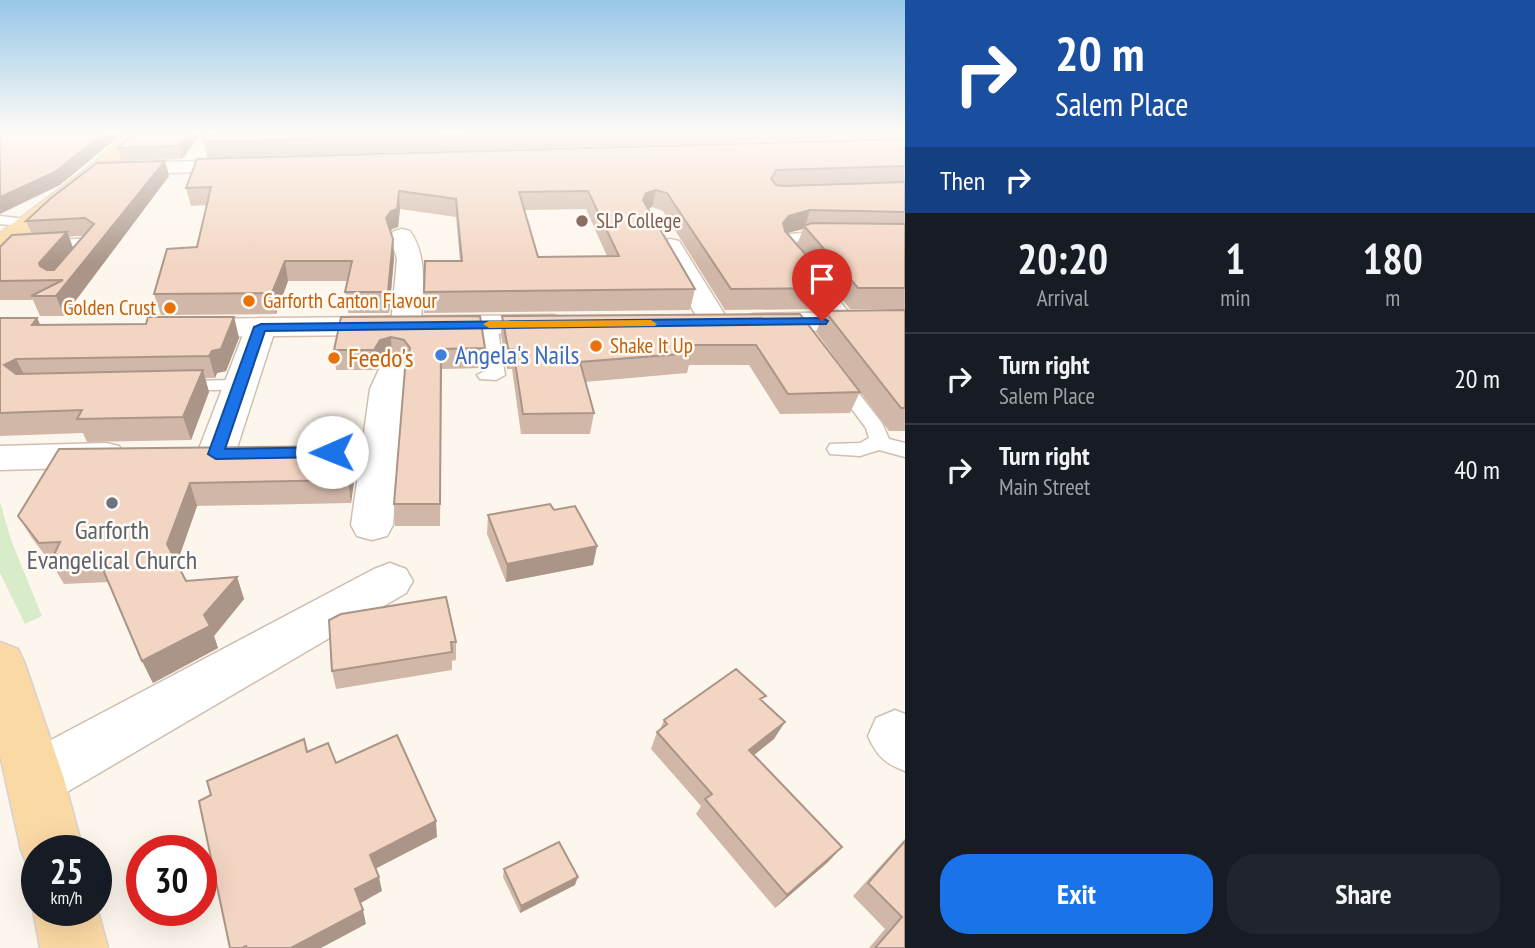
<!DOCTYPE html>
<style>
:root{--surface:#171b24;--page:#20242c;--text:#f1f3f6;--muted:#9ea1a6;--line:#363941;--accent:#1a73e8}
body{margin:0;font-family:"PT Sans Narrow",sans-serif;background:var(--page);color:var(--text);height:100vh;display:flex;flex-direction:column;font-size:26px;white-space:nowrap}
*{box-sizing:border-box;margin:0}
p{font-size:23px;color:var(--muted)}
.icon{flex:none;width:38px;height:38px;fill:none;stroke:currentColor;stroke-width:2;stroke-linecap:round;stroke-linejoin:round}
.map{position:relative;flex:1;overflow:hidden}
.side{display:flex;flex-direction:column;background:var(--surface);width:630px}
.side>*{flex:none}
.top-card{background:#1a4fa0;color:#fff;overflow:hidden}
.speed{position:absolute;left:21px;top:835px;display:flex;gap:14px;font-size:35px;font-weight:700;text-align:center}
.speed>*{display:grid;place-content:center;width:91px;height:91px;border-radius:50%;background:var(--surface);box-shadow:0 7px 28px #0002;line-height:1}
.speed small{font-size:18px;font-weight:400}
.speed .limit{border:10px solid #d22;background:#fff;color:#111}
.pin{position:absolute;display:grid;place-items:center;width:60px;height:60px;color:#fff;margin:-72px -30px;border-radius:50% 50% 50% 0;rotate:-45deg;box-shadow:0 0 7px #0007}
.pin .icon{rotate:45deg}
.me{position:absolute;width:77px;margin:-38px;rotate:269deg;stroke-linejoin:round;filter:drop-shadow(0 0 5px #0008)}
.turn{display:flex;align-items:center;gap:24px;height:147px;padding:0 35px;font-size:32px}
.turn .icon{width:91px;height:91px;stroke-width:2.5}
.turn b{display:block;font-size:49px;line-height:60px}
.then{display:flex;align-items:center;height:66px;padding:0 35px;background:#0003;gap:14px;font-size:26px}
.eta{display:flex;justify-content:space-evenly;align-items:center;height:119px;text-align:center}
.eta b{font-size:42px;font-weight:700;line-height:49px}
.cta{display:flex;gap:14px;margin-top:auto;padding:14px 35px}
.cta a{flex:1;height:80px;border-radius:28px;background:var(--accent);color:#fff;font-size:28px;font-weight:700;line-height:80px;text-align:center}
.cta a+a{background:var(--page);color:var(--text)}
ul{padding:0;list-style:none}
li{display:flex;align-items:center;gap:21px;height:91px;padding:0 35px;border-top:2px solid var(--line)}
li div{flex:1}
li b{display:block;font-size:26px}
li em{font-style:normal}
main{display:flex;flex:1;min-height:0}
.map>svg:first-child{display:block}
.green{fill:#d8ecc9}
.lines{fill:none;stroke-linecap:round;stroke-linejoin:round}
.service-casing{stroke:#d1beb0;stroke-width:3}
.minor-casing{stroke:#d1beb0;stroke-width:3}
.secondary-casing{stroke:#d6c0b0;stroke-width:3}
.primary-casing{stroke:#dad1cd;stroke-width:3}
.service{fill:#fff;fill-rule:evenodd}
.minor{fill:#fff;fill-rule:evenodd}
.secondary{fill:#fff;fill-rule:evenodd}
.primary{fill:#fbd9a5;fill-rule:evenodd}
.wall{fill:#d1b7a8;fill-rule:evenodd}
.shaded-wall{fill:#aa9588}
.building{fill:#f3d5c3;stroke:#aa9588;stroke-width:2;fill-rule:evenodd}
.route{fill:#1a73e8;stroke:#114b97;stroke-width:2}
.slow{fill:#f59e0b}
.education-dot{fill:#8d6e63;stroke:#fffaf3;stroke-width:2.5}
.food-dot{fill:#e8710a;stroke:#fffaf3;stroke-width:2.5}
.shop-dot{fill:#3f7fe0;stroke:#fffaf3;stroke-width:2.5}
.worship-dot{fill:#6b7280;stroke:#fffaf3;stroke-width:2.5}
.labels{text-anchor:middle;stroke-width:5;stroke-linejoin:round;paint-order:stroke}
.far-education-label{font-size:21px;fill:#785e54;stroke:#fffaf3;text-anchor:start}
.far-food-label{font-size:21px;fill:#c56008;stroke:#fffaf3;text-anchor:start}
.shop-label{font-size:26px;fill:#366cbe;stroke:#fffaf3;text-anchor:start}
.food-label{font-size:26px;fill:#c56008;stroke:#fffaf3;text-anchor:start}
.worship-label{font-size:26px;fill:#5b616d;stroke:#fffaf3}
</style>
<main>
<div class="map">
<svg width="905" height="948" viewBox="0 0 905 948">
<rect width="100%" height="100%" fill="#fdf6ec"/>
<path class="green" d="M0,502L11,540L42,616L25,624L0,573Z"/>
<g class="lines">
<defs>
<path id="service" d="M0,216L26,219L32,223L26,227L0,224Z
M827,231L832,232V238L798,241L794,245L855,320L847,325L841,323L779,244L790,234Z
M91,238L98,242L96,245L0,252V244Z
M489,319L497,324L505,375L496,380L480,379L477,375L487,370L481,324Z
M840,376L846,377L882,423L889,439L905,443V457L879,450L860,456L830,454L827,449L830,444L860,443L869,438L866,428L831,381Z
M240,380L246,381L249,385L246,389L179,391L170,386L179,381Z"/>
<path id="minor" d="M245,160L252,162L255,166L252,170L116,175L109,173L106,169L109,165L116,163Z
M402,229L410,231C429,258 422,294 421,325L416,331L406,334L396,331L391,325L397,259L390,236L394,231Z
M670,239L679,241L730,323L725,329L715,332L705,329L700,323L658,246L661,241Z
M261,318L271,321L276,327L235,454L229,463L216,466L203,463L197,454L246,327L251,321Z
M393,360L404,363L409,370L404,389L393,525L387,536L372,540L357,536L351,525L370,389L382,363Z
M106,443L119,446L125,455L119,464L106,467L0,470V446Z
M390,563L406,569L413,581L406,593L55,799L35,807L15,799L6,779L15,759L374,569Z
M895,710L905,714V771C884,763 877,756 868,736L876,718Z"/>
<path id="secondary" d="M905,311V329L753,332L743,329L738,323L743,317L753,314Z
M553,315L563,318L568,324L563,330L553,333L186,337L176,334L171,328L176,322L186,319Z"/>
<path id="primary" d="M127,133H146L104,174L9,250L0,252V233L90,166Z
M0,642L18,649L25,664L64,779L83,850H37V874L30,872L21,850L0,755Z
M37,902V910H96V904L108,948H40L33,910Z"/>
</defs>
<use href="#service" class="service-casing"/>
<use href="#minor" class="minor-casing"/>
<use href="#secondary" class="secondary-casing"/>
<use href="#primary" class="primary-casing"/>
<use href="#service" class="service"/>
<use href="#minor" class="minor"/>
<use href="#secondary" class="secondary"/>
<use href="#primary" class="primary"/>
</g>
<path class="wall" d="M133,133H202L182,159L121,161L118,148Z
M275,133H905V137L207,158L204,142Z
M905,139V309H850L834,290L826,309L725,310L663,211L652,207L648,209L695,289L690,310L424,313V292L460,261L456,217L400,209L398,227L392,229L391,232L393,239L394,258L389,313H348L345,292L348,281H288L276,314L161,315L154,294L197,247L207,205L191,206L186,188ZM586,209L607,256L538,257L524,210ZM803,229L797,245L787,233Z
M165,161L169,176L64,316H40L33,300H0V247L32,234L26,221ZM74,236H84L73,248L69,237Z
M905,310V431H889L816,332L825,311Z
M800,314L860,392L850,413L780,414L749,365H689L687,373L585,382L594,413L590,434H521L512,369H507L501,335L502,316Z
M234,317L239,338L226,371L217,373L215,378H205L209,392L191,440L87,442L83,433L0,436V318H37L40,325L146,324Z
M341,317L485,348L484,368L442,369L440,526H395L394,504L407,363L405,360L392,357L381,360L376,370H336L334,350Z
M59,449L356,468L351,503L197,506L177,563L186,581L237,577L244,599L214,636L218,648L153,683L142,661L108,582L64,584L53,566L32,538L18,516Z
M554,510L597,546L593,565L506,582L487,534L488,515Z
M329,620L456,642V660L452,661V670L336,689L332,671Z
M763,702L774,739L754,755L842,847L828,862L775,908L696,814L701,806L651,749L657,732L660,730L664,720Z
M905,839V948H869L885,929L853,896Z
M504,869L575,885L520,913L503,877Z"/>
<path class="shaded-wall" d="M104,133H123L60,185L0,214V197Z
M190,133H202L182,159L179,146Z
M165,161L169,176L64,316L56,296Z
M656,190L652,207L643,211V200L646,193Z
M399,191L400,209L398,227L392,229L387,237L386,218Z
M810,210L805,227L804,226L803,229L783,234V223L789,216Z
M67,232L74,250L47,281L40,266L39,263Z
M393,239L394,258L389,313L388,292Z
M285,261L288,281L276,314L272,293Z
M234,317L239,338L226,371L217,373L215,378L209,356Z
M37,318L47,339L32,325Z
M391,337L392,357L381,360L376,370L374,350L380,340Z
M16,359L27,380L4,365Z
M203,370L209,392L191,440L183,417Z
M354,446L356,468L351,503L348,480Z
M190,483L197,506L176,566L167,544Z
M597,546L593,565L506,582L507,564Z
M237,577L244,599L214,636L218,648L153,683L142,661L204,615Z
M785,722L774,739L740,766L749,750Z
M436,821L437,837L373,870L370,855Z
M842,847L828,862L775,908L787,895Z
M379,877L382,891L359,904L355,889Z
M578,877L575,885L520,913L521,906Z
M363,910L366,924L321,948H291Z"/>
<path class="building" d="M0,133H104L55,172L0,197Z
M133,133H190L179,146L118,148Z
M275,133H530L204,142L206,135Z
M905,139V166L776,170L771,179L776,185L784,186L905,182V212L810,210L789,216L783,223L785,231L835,288L731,289L667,193L656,190L646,193L643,200L695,289L424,292L425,261H462L456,199L399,191L397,209L391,211L386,218L393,239L388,292H345L352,261H285L272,293L154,294L167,249L197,247L211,187L186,188L197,159ZM588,191L619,256L538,257L519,192Z
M165,161L56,296H31L63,280L0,281V247L12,235L67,232L39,263L40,266L47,270H54L94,224L85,218L26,221L51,198L97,163Z
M812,223L905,224V288H858L804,226Z
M905,310V408H901L825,311Z
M800,314L860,392L788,394L756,345H689L692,353L580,362L594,413L523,414L513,349H508L502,316Z
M480,316L485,348L441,349L440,504H394L405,369L410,348L404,340L391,337L380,340L374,350H334L341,317Z
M148,317H234L221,349L212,351L209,356L16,359L4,365L16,374L203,370L183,417L77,419L82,410L0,413V318H37L32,325L146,324Z
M354,446L348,480L190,483L167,544L186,581L237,577L204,615L210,626L142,661L99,560L51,561L60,542L39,543L18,516L59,449Z
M550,504L554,510L575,506L597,546L507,564L488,515Z
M446,597L456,642H451L452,652L332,671L329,620L341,614Z
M736,669L766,696L760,699L785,722L749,750L842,847L787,895L705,799L712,794L657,732L667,724L664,720Z
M397,735L436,821L370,855L379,877L355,889L363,910L291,948H247L246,946L242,948H230L199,801L211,795L207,781L304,739L307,752L328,743L336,763Z
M905,841V948H875L902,917L868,883Z
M559,842L578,877L521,906L504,869Z"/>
<linearGradient id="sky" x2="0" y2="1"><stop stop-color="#97c7e8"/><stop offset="0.5" stop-color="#fefbf6"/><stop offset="1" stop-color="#fefbf6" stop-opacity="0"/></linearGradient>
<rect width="905" height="265" fill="url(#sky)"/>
<path class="route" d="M822,318L828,321L826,324L265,331L225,449L332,447L340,452L332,457L216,459L208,454L254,327L261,324Z"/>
<path class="slow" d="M651,320L657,324L655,326L489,328L483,324L489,321Z"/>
<circle class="education-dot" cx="582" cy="221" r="7"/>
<g class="food-dot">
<circle cx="249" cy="301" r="7"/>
<circle cx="170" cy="308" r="7"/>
<circle cx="596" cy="346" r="7"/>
<circle cx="334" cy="358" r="7"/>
</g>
<circle class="shop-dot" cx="441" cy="355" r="7"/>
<circle class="worship-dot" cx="112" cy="503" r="7"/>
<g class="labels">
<g class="far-education-label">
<text x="596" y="228">SLP College</text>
</g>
<g class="far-food-label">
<text x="263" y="308">Garforth Canton Flavour</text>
<text x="156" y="315" text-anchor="end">Golden Crust</text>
<text x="610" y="353">Shake It Up</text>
</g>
<g class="shop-label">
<text x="455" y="364">Angela's Nails</text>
</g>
<g class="food-label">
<text x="348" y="367">Feedo's</text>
</g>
<g class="worship-label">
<text x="112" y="539">Garforth<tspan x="112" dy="30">Evangelical Church</tspan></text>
</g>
</g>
</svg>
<div class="speed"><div>25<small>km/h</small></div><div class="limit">30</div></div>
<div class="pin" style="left:822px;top:321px;background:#d93025"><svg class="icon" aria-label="arrive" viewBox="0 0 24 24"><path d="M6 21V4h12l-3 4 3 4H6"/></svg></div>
<svg class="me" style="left:332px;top:452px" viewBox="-20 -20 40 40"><circle r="19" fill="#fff"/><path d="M0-13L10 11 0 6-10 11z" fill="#1a73e8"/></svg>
</div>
<section class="side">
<div class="top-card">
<div class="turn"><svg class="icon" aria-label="right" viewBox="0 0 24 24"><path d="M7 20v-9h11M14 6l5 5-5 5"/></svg><div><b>20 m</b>Salem Place</div></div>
<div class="then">Then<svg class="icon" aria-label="right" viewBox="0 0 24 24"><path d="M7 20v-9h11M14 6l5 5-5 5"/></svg></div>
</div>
<div class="eta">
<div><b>20:20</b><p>Arrival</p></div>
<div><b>1</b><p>min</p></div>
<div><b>180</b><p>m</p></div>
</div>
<ul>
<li><svg class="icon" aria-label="right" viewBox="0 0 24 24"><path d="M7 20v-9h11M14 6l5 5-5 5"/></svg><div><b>Turn right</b><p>Salem Place</p></div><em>20 m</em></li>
<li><svg class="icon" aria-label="right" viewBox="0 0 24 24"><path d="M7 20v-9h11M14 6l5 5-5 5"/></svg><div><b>Turn right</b><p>Main Street</p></div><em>40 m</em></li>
</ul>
<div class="cta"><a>Exit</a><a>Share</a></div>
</section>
</main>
